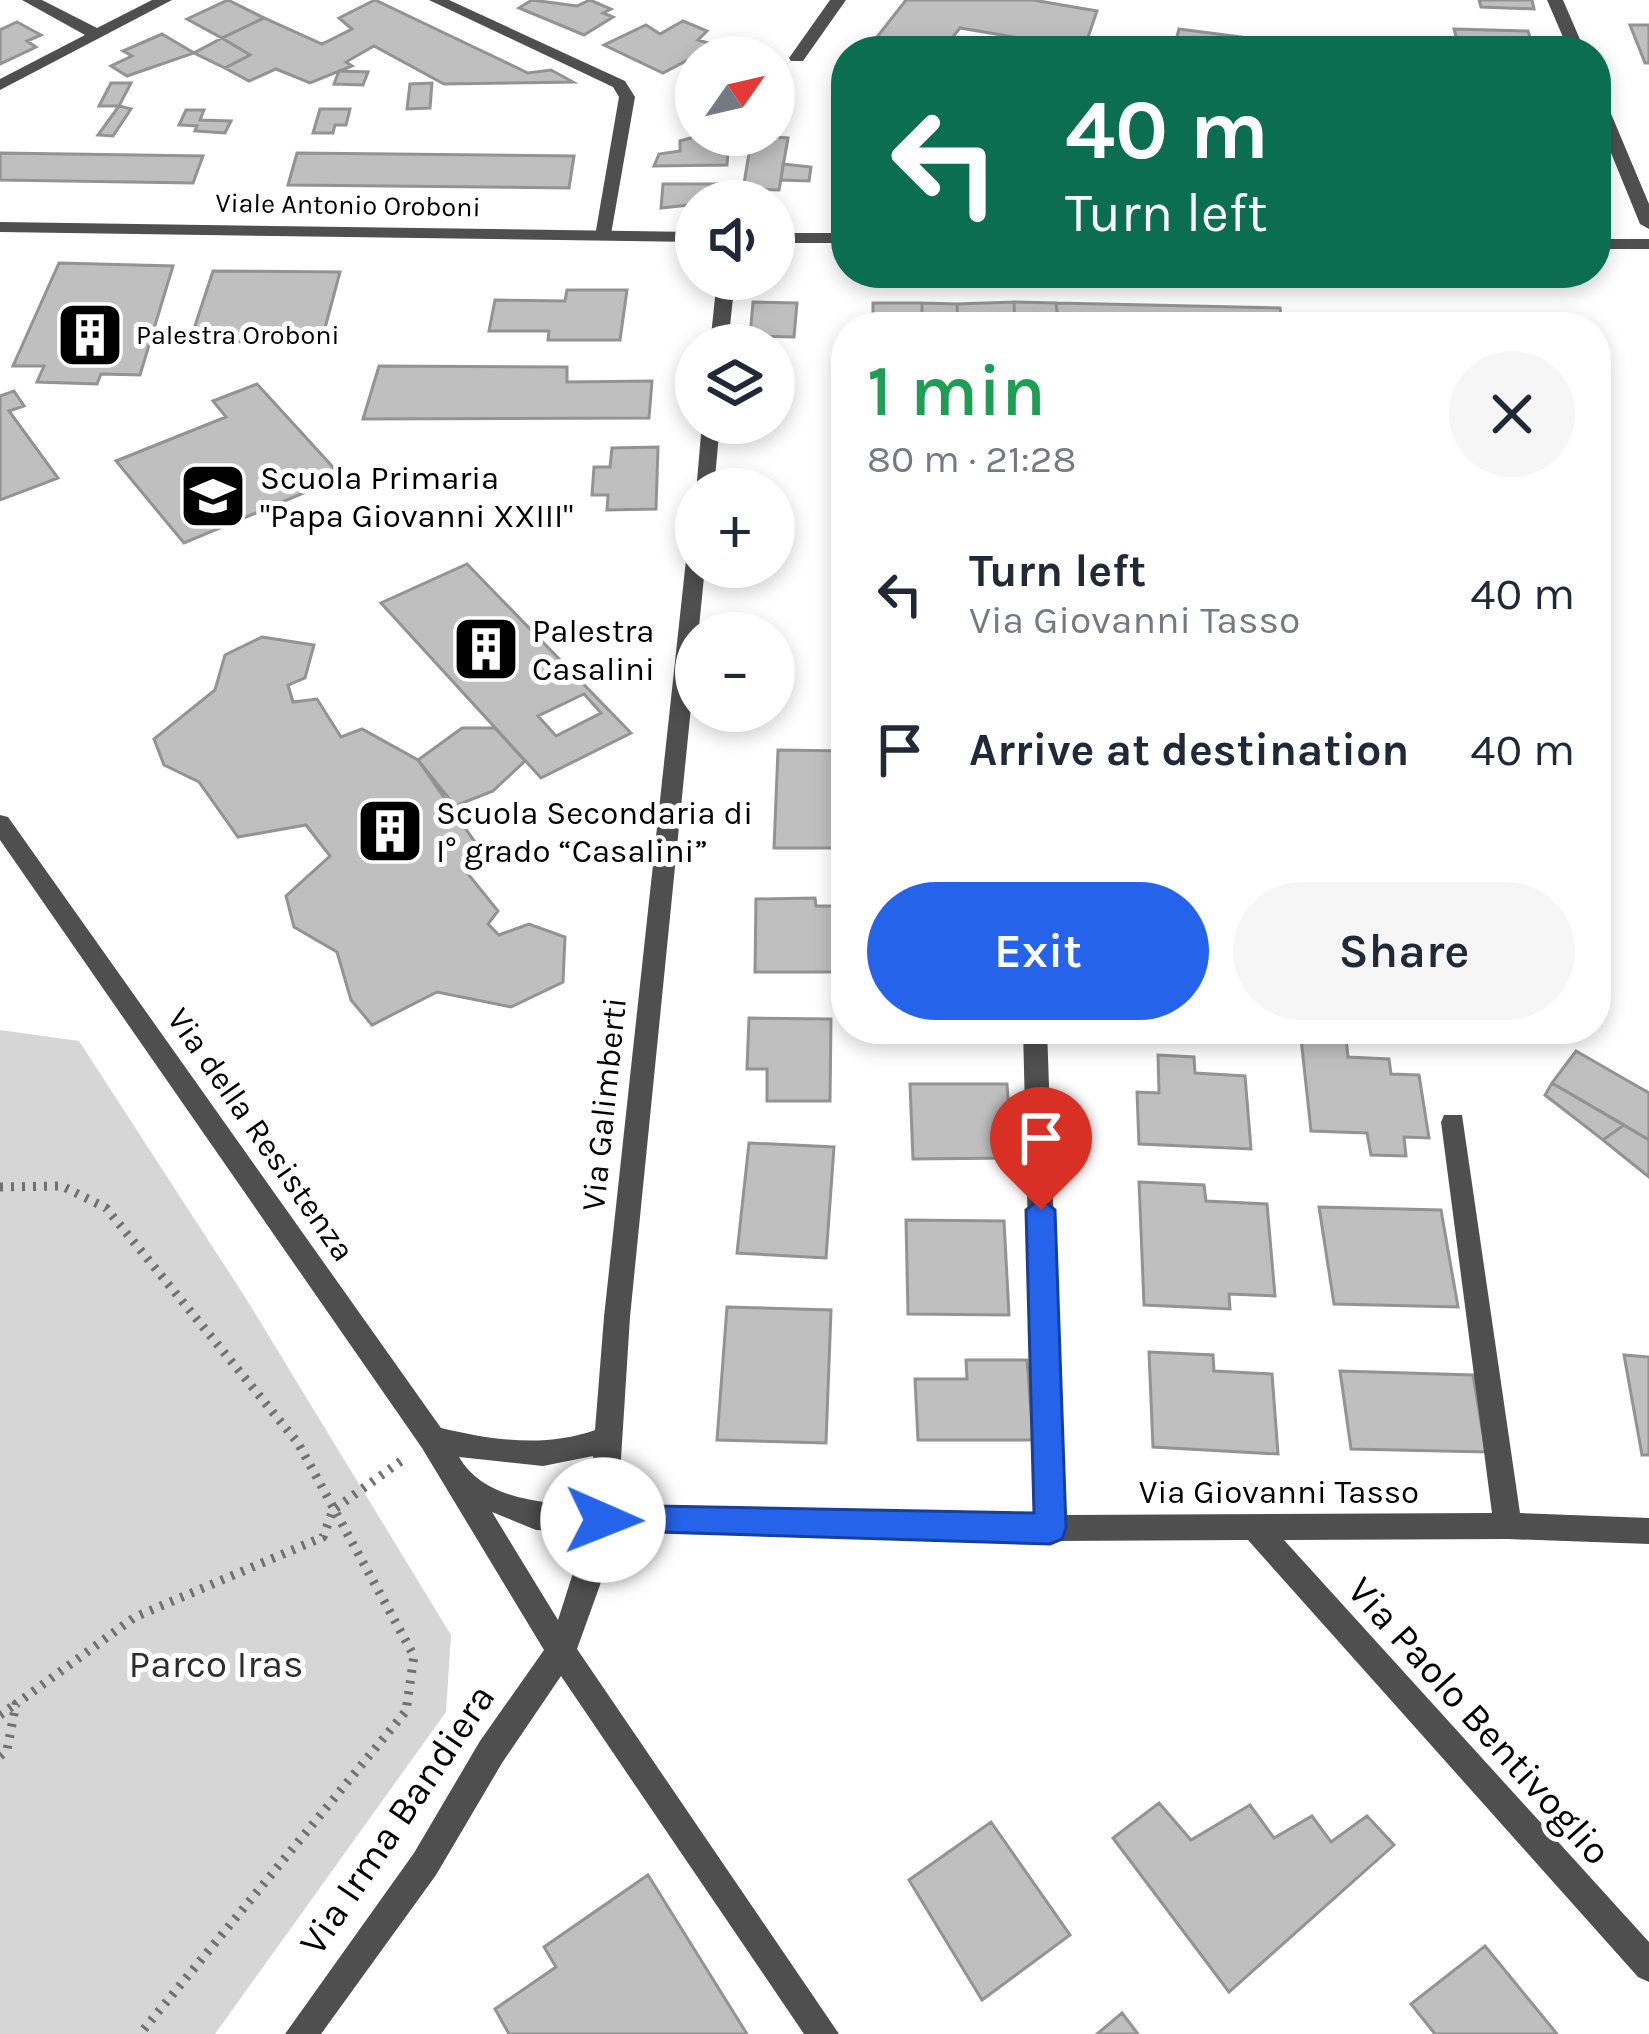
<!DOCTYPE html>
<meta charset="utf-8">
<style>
:root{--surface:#fff;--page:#f6f6f7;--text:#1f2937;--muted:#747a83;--accent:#2563eb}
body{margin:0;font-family:Karla,sans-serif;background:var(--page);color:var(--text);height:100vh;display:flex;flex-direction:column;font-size:45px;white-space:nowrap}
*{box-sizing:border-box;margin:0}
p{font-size:39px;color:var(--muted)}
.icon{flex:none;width:66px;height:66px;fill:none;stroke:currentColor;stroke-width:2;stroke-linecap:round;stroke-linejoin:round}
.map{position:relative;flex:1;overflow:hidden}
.sheet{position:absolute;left:831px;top:312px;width:780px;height:732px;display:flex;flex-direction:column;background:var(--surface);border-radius:48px;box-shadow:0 6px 18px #0003}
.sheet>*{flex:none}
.guide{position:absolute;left:831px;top:36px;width:780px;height:252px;border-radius:48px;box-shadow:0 6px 18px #0003;background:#0b6e4f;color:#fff;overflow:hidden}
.needle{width:78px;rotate:56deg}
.controls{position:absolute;left:675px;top:36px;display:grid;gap:24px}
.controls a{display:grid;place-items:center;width:120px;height:120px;border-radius:50%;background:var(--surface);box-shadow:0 6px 18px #0003;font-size:60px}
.pin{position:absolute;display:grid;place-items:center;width:102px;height:102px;color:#fff;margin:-123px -51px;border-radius:50% 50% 50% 0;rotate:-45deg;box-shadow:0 0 12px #0007}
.pin .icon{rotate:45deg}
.me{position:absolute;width:132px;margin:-66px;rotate:91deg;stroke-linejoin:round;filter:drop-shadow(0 0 9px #0008)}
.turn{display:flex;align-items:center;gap:42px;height:252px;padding:0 36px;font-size:54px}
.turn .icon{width:156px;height:156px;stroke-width:2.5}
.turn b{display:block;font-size:84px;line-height:102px}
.round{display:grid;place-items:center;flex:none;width:126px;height:126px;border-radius:63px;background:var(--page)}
.headline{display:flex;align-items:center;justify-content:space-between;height:204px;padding:0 36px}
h1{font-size:72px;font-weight:600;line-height:90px;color:#1e9e55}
.primary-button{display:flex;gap:24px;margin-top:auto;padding:24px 36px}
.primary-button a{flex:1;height:138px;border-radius:72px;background:var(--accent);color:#fff;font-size:48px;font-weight:600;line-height:138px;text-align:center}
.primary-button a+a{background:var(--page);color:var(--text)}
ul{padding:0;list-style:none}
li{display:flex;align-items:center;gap:36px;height:156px;padding:0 36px}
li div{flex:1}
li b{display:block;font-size:45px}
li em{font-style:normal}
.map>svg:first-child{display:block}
.green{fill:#d6d6d6}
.building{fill:#bfbfbf;stroke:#939393;stroke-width:3;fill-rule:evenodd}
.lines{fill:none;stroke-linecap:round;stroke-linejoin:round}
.path{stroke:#717171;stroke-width:9;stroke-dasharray:3 8;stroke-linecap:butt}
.minor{fill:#4f4f4f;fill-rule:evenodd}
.tertiary{fill:#4f4f4f;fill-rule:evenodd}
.route{fill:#2563eb;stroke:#184099;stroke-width:3}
.labels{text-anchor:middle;stroke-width:10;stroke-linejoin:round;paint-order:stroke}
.far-street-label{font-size:27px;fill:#000;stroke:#fff}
.far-poi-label{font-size:27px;fill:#000;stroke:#fff;text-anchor:start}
.poi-label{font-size:33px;fill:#000;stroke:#fff;text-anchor:start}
.street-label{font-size:33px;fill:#000;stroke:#fff}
.near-park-label{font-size:39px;fill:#2d2d2d;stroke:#fff}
.near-street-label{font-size:39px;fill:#000;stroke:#fff}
</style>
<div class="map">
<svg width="1649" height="2034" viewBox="0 0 1649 2034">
<rect width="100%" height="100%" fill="#fff"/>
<path class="green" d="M0,1030L79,1041L245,1297L451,1635L446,1712L215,2034H0Z"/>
<path class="building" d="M228,0L264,18L222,38L187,19Z
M375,0L528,73L551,70L573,82L444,84L374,46L346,62L352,66L310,83L276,69L249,81L225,68L250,55L222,38L264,18L322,44L352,29L339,18Z
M532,0L577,6L590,0L611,9L603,13L613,17L584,35L519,8Z
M906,0H1033L1097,11L1084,49L960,28L944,48L958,51H866Z
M1479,0H1532L1534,9L1481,7Z
M683,21L707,31L698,40L736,51L735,57H696V65L686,61L663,73L604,45L646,25L660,34Z
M17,22L41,35L27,41L36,47L0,64V30Z
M1630,25H1649V63H1645Z
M1179,29L1350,51H1173Z
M1454,29L1528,31L1534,51H1460Z
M162,34L194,53L127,76L111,66L132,56L123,51Z
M222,38L250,55L225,68L194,53Z
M339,71L368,72L363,85L334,84Z
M111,83H131L119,106H99Z
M432,83L430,108L407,109L410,84Z
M119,106L131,109L113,136L98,135Z
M320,109H350L346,125H335L333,133H313Z
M186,110H204L200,120L231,121L225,133L195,131L197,126L179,125Z
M701,135H729L727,165L654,166L659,154L680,151V141Z
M752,136L788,138L779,190L743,189Z
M0,153L203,156L193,183L0,180Z
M297,153L574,156L569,188L288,185Z
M783,164L811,167L809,181L781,180Z
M663,184H728L727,201L661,208Z
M59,263L173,266L140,375L101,374L97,384L37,382L44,366H13Z
M213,271L340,272L321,343L190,341Z
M567,290H627L620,340H548L549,331H489L495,300L565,301Z
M753,302L797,303L794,337L750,336Z
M1014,302L1015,327H958L957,304Z
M1014,302L1056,303L1059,327H1015Z
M873,303H922V327H873Z
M922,303L957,304L958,327H922Z
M1056,303L1280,308L1283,327H1059Z
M379,366L567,367V382L652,381L649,418L363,419Z
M257,384L342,477L184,543L116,461L226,417L213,401Z
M14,391L24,406L9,411L58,478L0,500V396Z
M658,447L656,509L607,510L608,495H592L594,467H610L612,448Z
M467,564L631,733L541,778L381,603ZM584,694L601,713L556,736L538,716Z
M262,637L314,645L305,678L288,685L293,702L317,699L341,737L362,729L418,760L479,848L464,869L498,911L488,924L499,935L529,924L565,937L563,982L511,1007L437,992L372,1025L351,1000L337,952L294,927L286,896L330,856L306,825L238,837L199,782L164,765L154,739L215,690L225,655Z
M462,728H495L525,761L493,791L455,806L418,760Z
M778,750L846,751V848H774Z
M815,898L816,906H846V972H755L756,899Z
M749,1018L831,1019L830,1101H767V1069H747Z
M918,1029H1016V1034L918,1033Z
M1300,1029H1345L1348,1057L1389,1059L1391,1074L1419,1075L1429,1138L1404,1137L1406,1156L1371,1155L1367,1133L1311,1131Z
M1576,1051L1649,1093V1140L1552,1083Z
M1158,1055L1194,1057L1195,1073L1245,1076L1251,1149L1139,1144L1137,1092L1159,1093Z
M1552,1083L1624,1125L1603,1140L1545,1095Z
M910,1084H1007L1012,1158L913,1159Z
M1624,1125L1649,1140V1177L1603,1140Z
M749,1143L834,1147L826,1258L737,1253Z
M1139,1182L1204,1185L1206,1201L1267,1204L1275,1296L1229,1294L1230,1309L1144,1305Z
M1319,1207L1441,1210L1458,1307L1334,1304Z
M906,1220L1004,1221L1009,1315L908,1314Z
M727,1307L831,1310L826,1443L717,1440Z
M1149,1352L1213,1355L1214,1371L1272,1374L1278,1454L1153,1447Z
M1624,1355L1649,1357V1455H1642Z
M966,1360H1027L1033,1440H918L915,1379H967Z
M1340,1371L1473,1375L1486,1452L1351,1449Z
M1159,1803L1191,1840L1250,1805L1274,1838L1312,1816L1331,1842L1367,1816L1394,1845L1229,1992L1113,1838Z
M991,1822L1070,1935L982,2000L909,1880Z
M648,1875L747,2034H509L495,2009L556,1967L544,1947Z
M1485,1946L1557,2034H1435L1411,2004Z
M1122,2013L1138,2034H1097Z"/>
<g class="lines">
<path class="path" d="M0,1187L62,1186L106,1208L298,1443L414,1656L406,1711L140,2034
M0,1715L14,1705
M0,1756L7,1750L16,1704L135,1617L323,1537L333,1510L401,1461"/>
<path class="minor" d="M22,0H42L97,28L152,0H172L0,90V79L85,35Z
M429,0H449L625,81L635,97L610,240L595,236L619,97L613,87Z
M830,0H846L803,61H791L789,58Z
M1547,0H1563L1585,51H1569Z
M1596,92L1604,97L1649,204V229L1640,224L1596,116Z
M717,279H735L728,345H710Z
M702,423H720L714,489L696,492Z
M696,553V567H705L630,1317L618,1506L1035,1514L1023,1029H1047L1064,1515L1492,1513L1441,1122L1444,1115H1462L1520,1513L1649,1518V1544L1508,1539L1284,1540L1649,1942V1982L1638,1977L1248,1540L1050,1541L614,1532L600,1585L577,1649L839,2034H804L561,1676L502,1763L436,1875L321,2034H285L414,1853L480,1741L544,1650L422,1448L0,840V815L8,817L441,1428C491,1440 545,1448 595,1430L604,1317L686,560ZM593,1456L590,1505C544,1504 484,1500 459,1457L543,1466ZM492,1512L536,1530L586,1532L558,1620Z"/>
<path class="tertiary" d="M0,222L696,232V242L0,232Z
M774,233H846V243H774Z
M1596,239H1649V249H1596Z"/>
</g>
<path class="route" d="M1041,1198L1055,1210L1066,1528L1062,1539L1050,1544L592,1530L587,1520L592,1509L603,1505L1034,1513L1026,1210Z"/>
<defs>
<symbol id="building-square" viewBox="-11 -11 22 22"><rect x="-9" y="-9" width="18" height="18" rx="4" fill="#000" stroke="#fff"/><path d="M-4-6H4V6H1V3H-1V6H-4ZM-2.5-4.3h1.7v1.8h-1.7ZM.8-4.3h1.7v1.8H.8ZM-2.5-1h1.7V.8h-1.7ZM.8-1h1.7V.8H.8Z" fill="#fff"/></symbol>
<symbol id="school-square" viewBox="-11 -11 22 22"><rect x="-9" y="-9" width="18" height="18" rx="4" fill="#000" stroke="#fff"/><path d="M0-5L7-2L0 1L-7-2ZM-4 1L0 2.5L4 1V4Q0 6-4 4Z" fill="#fff"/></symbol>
</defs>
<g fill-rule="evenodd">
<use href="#building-square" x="52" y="297" width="76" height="76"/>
<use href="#school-square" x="175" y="458" width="76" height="76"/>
<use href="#building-square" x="448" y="611" width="76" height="76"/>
<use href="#building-square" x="352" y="793" width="76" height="76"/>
</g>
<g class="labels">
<g class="far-street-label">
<text transform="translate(348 205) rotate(1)" y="9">Viale Antonio Oroboni</text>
</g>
<g class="far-poi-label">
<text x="136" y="344">Palestra Oroboni</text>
</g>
<g class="poi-label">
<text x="260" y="489">Scuola Primaria<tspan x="260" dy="38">"Papa Giovanni XXIII"</tspan></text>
<text x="532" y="642">Palestra<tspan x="532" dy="38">Casalini</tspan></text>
<text x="436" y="824">Scuola Secondaria di<tspan x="436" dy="38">I° grado “Casalini”</tspan></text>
</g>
<g class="street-label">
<text transform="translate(603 1104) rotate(-84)" y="12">Via Galimberti</text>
<text transform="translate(262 1134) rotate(55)" y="12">Via della Resistenza</text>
<text x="1279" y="1503">Via Giovanni Tasso</text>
</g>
<g class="near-park-label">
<text x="216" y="1677">Parco Iras</text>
</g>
<g class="near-street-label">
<text transform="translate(1480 1720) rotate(48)" y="14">Via Paolo Bentivoglio</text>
<text transform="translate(396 1819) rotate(-56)" y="14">Via Irma Bandiera</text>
</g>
</g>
</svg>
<div class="controls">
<a><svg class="needle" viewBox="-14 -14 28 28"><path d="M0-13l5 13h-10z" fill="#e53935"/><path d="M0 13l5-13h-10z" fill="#747a83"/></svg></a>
<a><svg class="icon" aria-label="sound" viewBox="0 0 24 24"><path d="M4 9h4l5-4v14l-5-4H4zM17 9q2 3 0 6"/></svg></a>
<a><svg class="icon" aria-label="layers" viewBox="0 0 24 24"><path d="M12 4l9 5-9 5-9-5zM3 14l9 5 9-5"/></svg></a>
<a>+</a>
<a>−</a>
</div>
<div class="pin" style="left:1041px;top:1210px;background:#d93025"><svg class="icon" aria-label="arrive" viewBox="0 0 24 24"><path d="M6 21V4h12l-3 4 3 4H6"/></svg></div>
<svg class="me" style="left:603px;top:1520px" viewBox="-20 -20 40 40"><circle r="19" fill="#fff"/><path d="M0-13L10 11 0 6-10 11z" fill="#2563eb"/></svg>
<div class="guide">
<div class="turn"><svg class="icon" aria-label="left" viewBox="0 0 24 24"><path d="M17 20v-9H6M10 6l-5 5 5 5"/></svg><div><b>40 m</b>Turn left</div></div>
</div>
<section class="sheet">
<div class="headline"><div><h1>1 min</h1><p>80 m · 21:28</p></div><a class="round"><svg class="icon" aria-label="close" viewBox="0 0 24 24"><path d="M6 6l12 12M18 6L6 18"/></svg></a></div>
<ul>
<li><svg class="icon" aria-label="left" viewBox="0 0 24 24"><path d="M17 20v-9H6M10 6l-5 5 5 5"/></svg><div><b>Turn left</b><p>Via Giovanni Tasso</p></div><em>40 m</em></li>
<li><svg class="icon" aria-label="arrive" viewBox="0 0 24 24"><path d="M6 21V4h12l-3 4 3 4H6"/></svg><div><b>Arrive at destination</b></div><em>40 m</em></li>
</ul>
<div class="primary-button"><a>Exit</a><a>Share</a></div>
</section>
</div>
